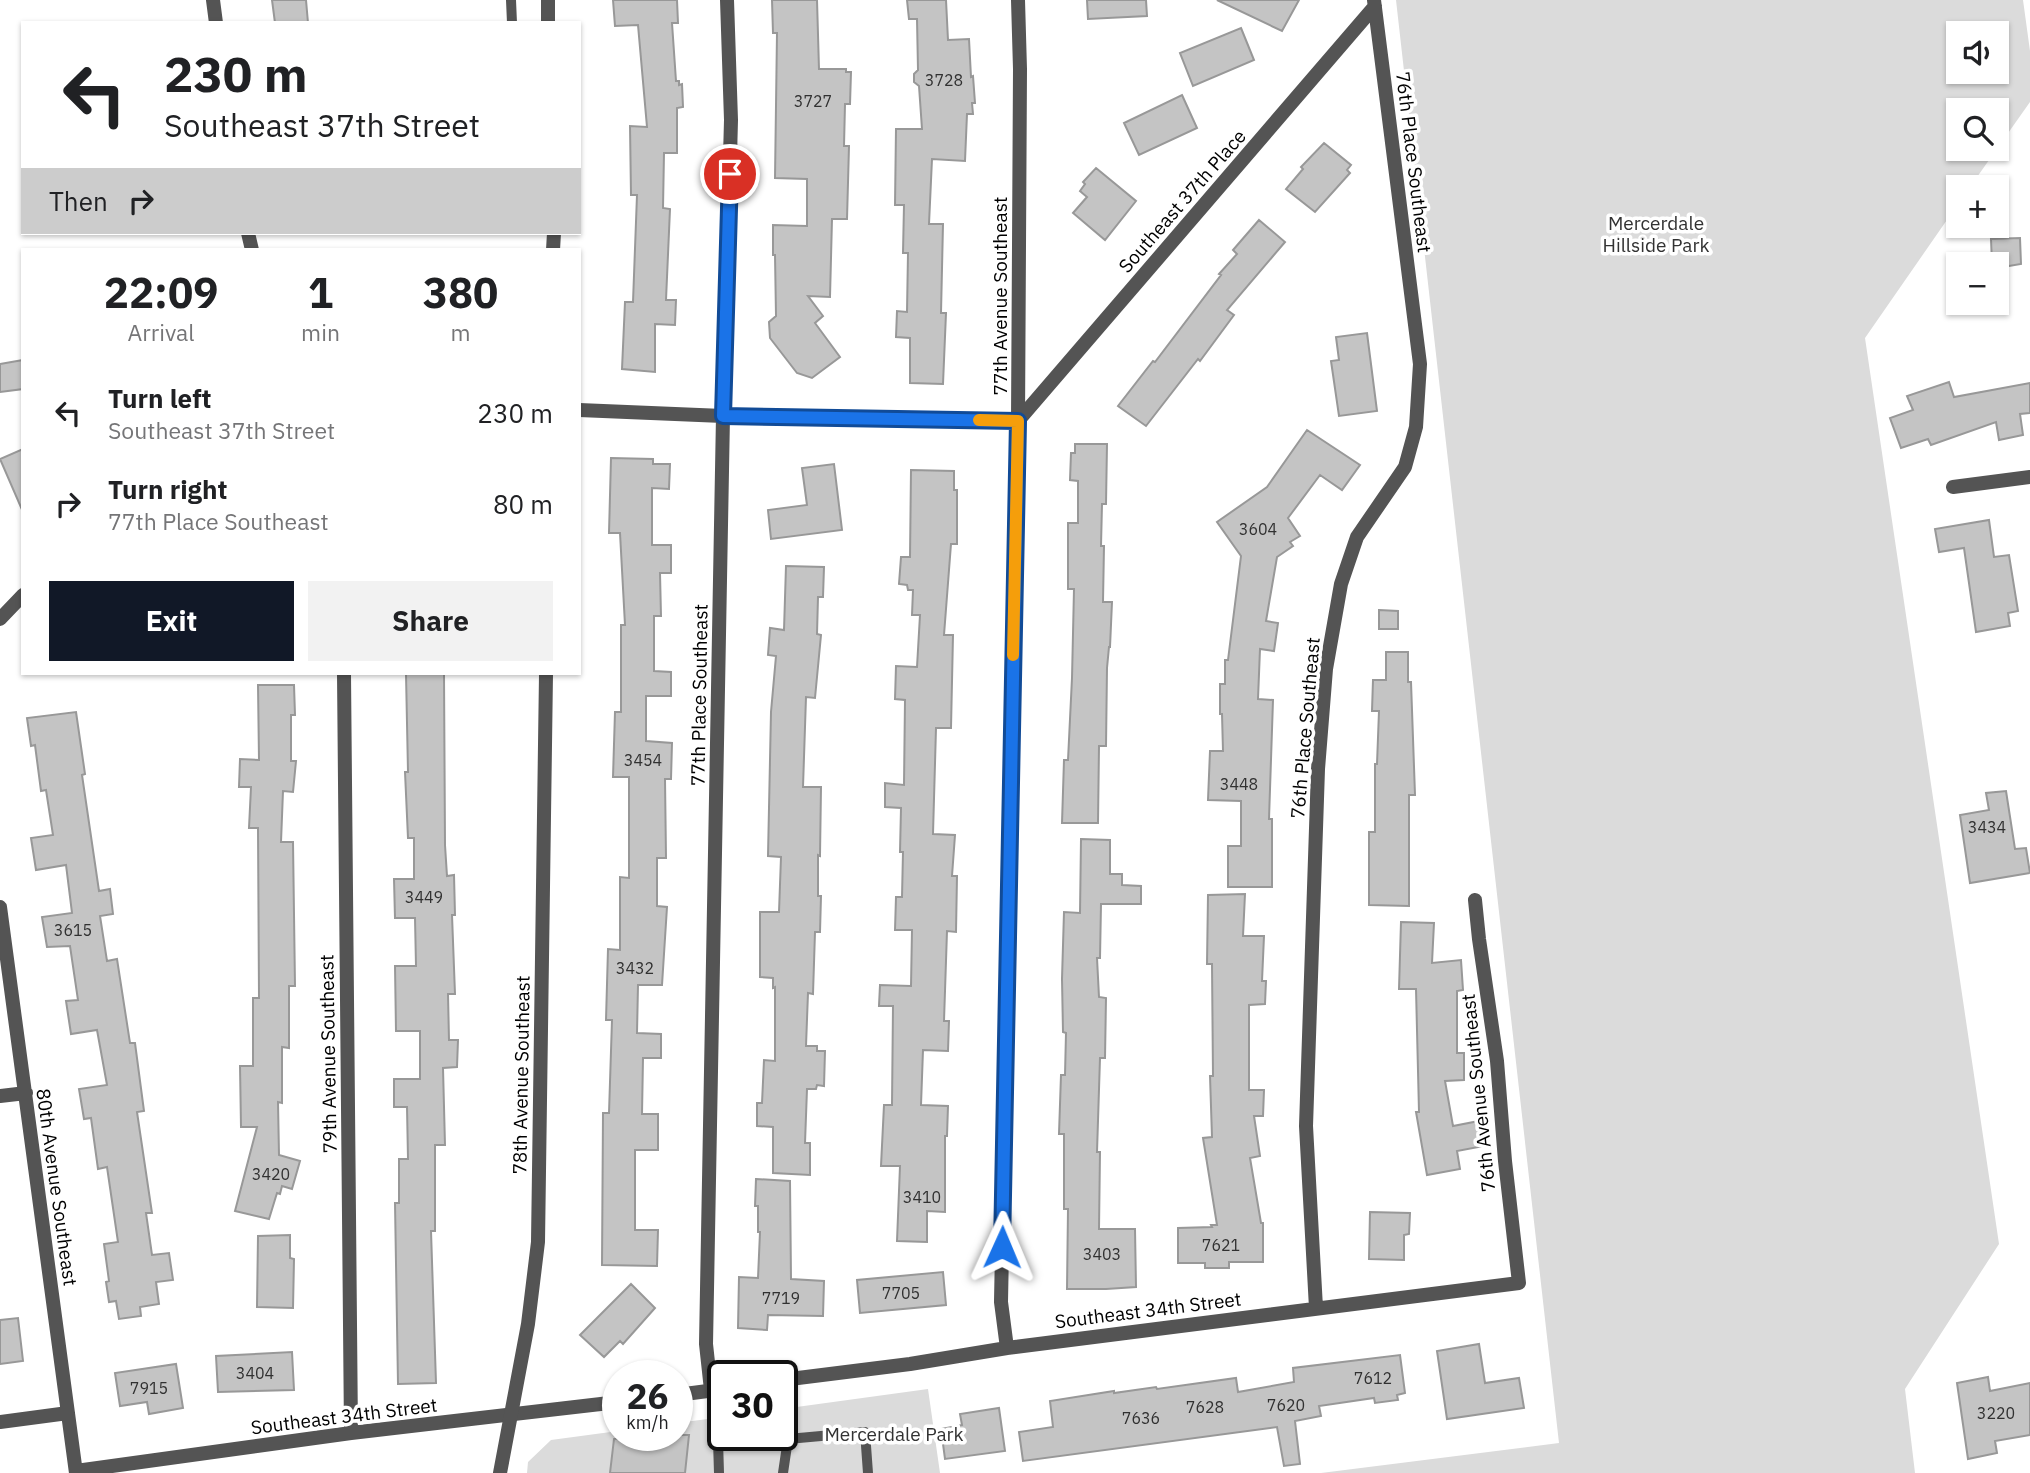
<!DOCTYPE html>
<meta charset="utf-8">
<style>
:root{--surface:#fff;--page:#f2f2f2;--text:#202124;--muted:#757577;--accent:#111827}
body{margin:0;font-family:"IBM Plex Sans",sans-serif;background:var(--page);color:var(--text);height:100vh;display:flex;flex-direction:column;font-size:26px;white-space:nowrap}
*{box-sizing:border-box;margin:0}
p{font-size:23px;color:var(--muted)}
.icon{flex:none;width:38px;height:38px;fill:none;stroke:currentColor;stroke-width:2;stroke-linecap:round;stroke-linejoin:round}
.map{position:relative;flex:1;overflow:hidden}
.panel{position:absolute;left:21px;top:248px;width:560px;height:427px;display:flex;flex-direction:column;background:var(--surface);border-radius:0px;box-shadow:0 2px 5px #0004}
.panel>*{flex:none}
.top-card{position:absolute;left:21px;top:21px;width:560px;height:214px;border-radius:0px;box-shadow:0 2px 5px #0004;background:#fff;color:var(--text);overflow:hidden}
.controls{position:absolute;left:1946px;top:21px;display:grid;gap:14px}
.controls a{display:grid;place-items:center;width:63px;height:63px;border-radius:0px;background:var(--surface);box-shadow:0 2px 5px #0004;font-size:35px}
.speed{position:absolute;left:602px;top:1360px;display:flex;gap:14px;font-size:35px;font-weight:700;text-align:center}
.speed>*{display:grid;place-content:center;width:91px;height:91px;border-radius:50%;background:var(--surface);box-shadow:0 2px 5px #0004;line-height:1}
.speed small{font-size:18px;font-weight:400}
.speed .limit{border:4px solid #111;border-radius:10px;background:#fff;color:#111}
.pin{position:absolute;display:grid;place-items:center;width:60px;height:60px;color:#fff;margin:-30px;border:4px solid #fff;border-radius:50%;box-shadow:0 2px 7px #0007}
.me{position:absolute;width:77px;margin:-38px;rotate:1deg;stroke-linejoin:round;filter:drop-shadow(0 0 5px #0008)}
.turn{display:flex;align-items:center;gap:24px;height:147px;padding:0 28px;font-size:32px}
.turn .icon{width:91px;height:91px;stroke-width:2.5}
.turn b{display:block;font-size:49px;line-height:60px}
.then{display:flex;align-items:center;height:66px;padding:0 28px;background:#0003;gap:14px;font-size:26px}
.eta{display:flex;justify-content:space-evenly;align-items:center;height:119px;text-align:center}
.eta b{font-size:42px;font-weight:800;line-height:49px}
.action{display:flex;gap:14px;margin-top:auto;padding:14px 28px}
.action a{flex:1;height:80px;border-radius:0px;background:var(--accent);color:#fff;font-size:28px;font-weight:800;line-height:80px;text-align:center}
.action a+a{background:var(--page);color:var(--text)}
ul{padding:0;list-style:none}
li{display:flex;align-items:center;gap:21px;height:91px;padding:0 28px}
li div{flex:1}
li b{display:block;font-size:26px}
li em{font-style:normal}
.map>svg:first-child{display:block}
.green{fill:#dbdbdb;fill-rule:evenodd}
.building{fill:#c4c4c4;stroke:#989898;stroke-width:2}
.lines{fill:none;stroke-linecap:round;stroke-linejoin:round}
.service{stroke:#545454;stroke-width:10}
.minor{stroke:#545454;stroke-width:14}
.tertiary{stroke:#545454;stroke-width:14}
.route-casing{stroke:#114b97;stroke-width:18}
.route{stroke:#1a73e8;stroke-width:12}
.slow{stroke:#f59e0b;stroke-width:12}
.labels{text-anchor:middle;stroke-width:7;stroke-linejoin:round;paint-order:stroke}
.number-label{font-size:16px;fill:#313131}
.street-label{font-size:19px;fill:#000;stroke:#fff}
.park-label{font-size:19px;fill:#323232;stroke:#fff}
</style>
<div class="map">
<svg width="2030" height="1473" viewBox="0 0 2030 1473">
<rect width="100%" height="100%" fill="#fff"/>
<path class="green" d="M1396,0H2023L2030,51V102L1970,187H1958V204L1865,338L1999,1244L1905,1389L1915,1473H1321L1559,1443ZM1958,33H1997V72H1958ZM1958,110H1997V149H1958Z
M928,1389L940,1473H527L528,1462L551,1440L618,1431V1435H677V1423L723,1417V1435H782V1409Z"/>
<path class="building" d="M272,0H306L308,23H275Z
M613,0H677L678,23H672L676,81H679V85L682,84L683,107L677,108V153H664L663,208L670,209L666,300H676L675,325L655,324V372L622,369L625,302H633L637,195H631L630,126L647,127L638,25L615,26Z
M772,0H817L819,69H846V72H851L850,104H845L844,146H849L847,219H832L830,297L808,296L823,316L815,323L840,357L812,378L797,373L770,338L769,322L776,316L775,255H773V225L807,226V179L775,178L777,33H773Z
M907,0H946L948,40L969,39L971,77L973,76L975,103H972L973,114H967L965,161L932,159L929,224H943L941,313H946L943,384L910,383V338L896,337L897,311L907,312L908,253H903L904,205H895L896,129H922L919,86L914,82V74L918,70L917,19H909Z
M1087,0H1146L1147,16L1088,19Z
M1217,0H1299L1282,31Z
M1241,28L1254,60L1193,86L1180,53Z
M1182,95L1197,128L1139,155L1124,123Z
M1324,143L1351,165L1347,170L1350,173L1315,212L1286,189L1303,169L1301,167Z
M1096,168L1136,201L1105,240L1073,213L1087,197L1080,191L1085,184L1083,182Z
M1259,220L1285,242L1227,310L1234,315L1200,361L1198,359L1146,426L1118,406L1153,361L1155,362L1221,275L1219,274L1237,254L1233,250Z
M2020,238L2021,264L1997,268V264H1992L1991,239Z
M1367,333L1377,411L1339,416L1331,361L1339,360L1336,337Z
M23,360V389L0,392V364Z
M1949,382L1954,397L2030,383V413L2020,414L2023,435L1999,440L1996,422L1931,445L1928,439L1901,448L1890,418L1913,410L1907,396Z
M1307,430L1360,465L1342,490L1320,475L1288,518L1300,536L1290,542L1293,546L1277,557L1266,621L1278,623L1274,651L1260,649L1258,699L1273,700L1269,819H1272V887H1228V846H1241V801L1208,800L1210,751H1223L1222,714H1220V684H1225V660H1228L1241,556L1217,522L1267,487Z
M1075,444H1107L1106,504H1102L1101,546H1104L1103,602H1112L1110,647H1109L1107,668L1106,746H1099L1098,823H1062L1064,760H1068L1072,678L1074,589H1068V523H1078V481L1070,480L1071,453H1075Z
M23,449V512L0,459Z
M611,458L653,459V464H670L669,489L652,488V545H671V573H660L661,616H654V671L671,672V696H646V741L672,743L671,779H665L666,858H657V906L667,907L662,985H638L637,1033L661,1034V1058H643L642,1114H658V1150H635V1230H658L657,1266L602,1265L603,1113H609L612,1020H606L608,949L620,950V877L629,878V777H613L615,712H621V625H625L620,533H609Z
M834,464L842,530L771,539L768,510L807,505L802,468Z
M911,470L954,471V490H957V544H951L944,635H953L951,728H936L933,834L955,835L952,876H957L956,932L947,931L944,1021H949L948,1051L923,1050L921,1105L948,1106L947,1136H945V1212L927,1211V1242L897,1241L900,1166H881L884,1105H892L893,1006H879L880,985L911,986L912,930H895L896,897H902L903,852H900L901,808L885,807V783L904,785L905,700L895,699L896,666L917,667L920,615H912L913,590H908L907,585L899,584L901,557H910Z
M1989,520L1994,557L2009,555L2018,611L2008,613L2010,626L1976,632L1964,548L1939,552L1935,529Z
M786,566L824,567L823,597H818L817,634L821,635L815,698L806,697L803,787H821L820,856L818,855V896H821L820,932H815L813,994L808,993L806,1046H817V1051H825L824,1086L817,1085L816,1089H807L805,1143H810V1175L773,1173V1127L757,1126V1103H762L764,1060L775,1061V987L773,988V978L760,977V912H779L781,857L768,856L771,712L776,656L768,655L770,628L784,630Z
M1379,610L1398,611V629H1379Z
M1386,652H1408V682H1411L1415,795H1409V906L1369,905V832H1375V764H1377L1379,711H1372L1373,680H1386Z
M406,674H444L445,845L447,876L454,875L455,915H452L455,994H448L449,1040H458L457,1067L443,1068L445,1145H435V1231H431L436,1383L398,1384L395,1203H399V1159H408L407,1107H394V1079H420V1031H396L395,966H416L415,918H395L394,879H414V838H408L405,772H408Z
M258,685H294L295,715H291V761H296L293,792L283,791L281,842H293L295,986H289V1048L282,1047V1103L278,1102L279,1155L300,1161L292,1189L282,1186L280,1194L277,1193L269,1219L235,1211L257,1127H241L240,1066H253V998H259L258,828H249L251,787H239L240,759L259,760Z
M76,712L85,774L82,775L99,891L110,889L113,914L100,916L107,961L117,959L130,1043H135L144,1111L137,1112L152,1213H146L152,1255L169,1253L173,1280L156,1282L159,1304L140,1307L141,1316L119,1319L116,1301L109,1302L106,1282L109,1281L104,1244L118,1242L107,1167L98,1169L91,1118L84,1119L79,1089L107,1085L97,1030L71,1034L66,1001L78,1000L70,946L47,947L42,917L72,913L66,865L36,870L31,838L53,835L46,790L41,791L35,745L31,746L27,718Z
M2006,791L2015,849L2026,848L2030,873L1970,883L1960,815L1989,810L1986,793Z
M1081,839L1110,840V874H1122V885L1141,886V904H1101L1100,958H1097L1099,997L1106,998L1105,1058H1100L1097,1152H1100L1099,1229H1135L1136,1287L1106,1289H1067L1068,1209H1064V1134H1059L1061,1075H1065L1066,1033L1063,1032L1062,979L1064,912L1080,913Z
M1245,894L1243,936H1264L1262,981H1266L1265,1004L1249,1005V1090H1264L1263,1116H1254L1260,1156L1250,1158L1261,1223H1263V1262H1229V1268H1205V1263H1178V1228L1212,1227L1211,1225H1217L1203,1138L1212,1137L1210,1076H1213L1212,964H1207L1208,895Z
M1401,922L1434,923L1432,963L1461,960L1463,990L1457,991V1053H1464V1080L1445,1081L1453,1126L1484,1120L1489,1145L1457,1151L1460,1169L1427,1175L1416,1112H1419L1416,989H1399Z
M756,1179L790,1181L791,1279L824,1281L823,1316L768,1315L767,1330L738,1328L739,1277L758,1278L760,1232H758V1206H755Z
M1370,1212L1410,1213L1409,1234L1404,1235V1260L1369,1259Z
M290,1235V1258L294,1259L293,1308L257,1307L258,1236Z
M943,1272L946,1305L860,1313L857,1280Z
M631,1284L655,1308L623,1344L620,1341L604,1357L580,1335Z
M18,1318L23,1361L0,1364V1320Z
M1479,1344L1485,1383L1519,1378L1524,1408L1447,1419L1437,1351Z
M292,1352L294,1390L218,1392L216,1356Z
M1400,1355L1405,1393L1397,1395L1398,1400L1375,1403L1374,1398L1319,1406L1321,1416L1295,1421L1300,1464L1284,1466L1277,1427L1023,1461L1019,1432L1053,1427L1050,1401L1114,1391V1393L1156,1387L1157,1389L1236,1378L1238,1392L1294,1382L1293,1368Z
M176,1364L183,1408L149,1414L147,1402L120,1406L115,1373Z
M1988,1377L1990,1391L2030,1383V1435L1995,1441L1997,1453L1968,1459L1957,1383Z
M999,1408L1005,1451L945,1459L941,1429L962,1425L960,1414Z
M639,1435H689L685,1473H610L614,1439Z"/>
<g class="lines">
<path class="service" d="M511,0L512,23
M711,1390L718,1440L719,1473
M782,1399L788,1439
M783,1473L788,1439L865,1432L868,1473"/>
<path class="minor" d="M213,0L216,23
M248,233L252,250
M579,410L723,416L1018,421L1375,6
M1953,487L2030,477
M0,619L23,595
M344,674L351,1433
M0,907L76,1473
M0,1096L26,1093
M1316,1308L1306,1126L1318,769L1326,669L1341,584L1357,537L1405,467L1416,427L1420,364L1374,0
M1007,1348L1001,1302L1018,421L1020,69L1018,0
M782,1380L910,1364L1007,1348L1519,1283L1505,1161L1497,1061L1479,939L1475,900
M711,1390L706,1344L723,416L731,120L727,0
M677,1395L723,1389
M0,1422L68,1413
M76,1471L351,1433L618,1402"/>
<path class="tertiary" d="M548,0V23
M553,250L554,233
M500,1473L528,1324L538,1242L546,674"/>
</g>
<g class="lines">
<defs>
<path id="route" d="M730,174L723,416L1018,421L1002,1247"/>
</defs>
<use href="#route" class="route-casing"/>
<use href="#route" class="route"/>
<path class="slow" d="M979,420L1018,421L1013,655"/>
</g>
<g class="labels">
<g class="number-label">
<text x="944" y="86">3728</text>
<text x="813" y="107">3727</text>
<text x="1258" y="535">3604</text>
<text x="643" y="766">3454</text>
<text x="1239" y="790">3448</text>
<text x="1987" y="833">3434</text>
<text x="424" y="903">3449</text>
<text x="73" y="936">3615</text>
<text x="635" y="974">3432</text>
<text x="271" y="1180">3420</text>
<text x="922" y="1203">3410</text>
<text x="1221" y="1251">7621</text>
<text x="1102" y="1260">3403</text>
<text x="901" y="1299">7705</text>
<text x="781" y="1304">7719</text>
<text x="255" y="1379">3404</text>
<text x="1373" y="1384">7612</text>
<text x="149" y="1394">7915</text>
<text x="1286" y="1411">7620</text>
<text x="1205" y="1413">7628</text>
<text x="1996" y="1419">3220</text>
<text x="1141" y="1424">7636</text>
</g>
<g class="street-label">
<text transform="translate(1414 162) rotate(83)" y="7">76th Place Southeast</text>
<text transform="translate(1182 201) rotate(-49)" y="7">Southeast 37th Place</text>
<text transform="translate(1000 296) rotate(-90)" y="7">77th Avenue Southeast</text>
<text transform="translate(699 695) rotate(-89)" y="7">77th Place Southeast</text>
<text transform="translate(1305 728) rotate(-85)" y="7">76th Place Southeast</text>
<text transform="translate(328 1054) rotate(-91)" y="7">79th Avenue Southeast</text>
<text transform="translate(521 1075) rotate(-89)" y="7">78th Avenue Southeast</text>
<text transform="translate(1478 1093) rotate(-96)" y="7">76th Avenue Southeast</text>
<text transform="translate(57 1187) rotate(82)" y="7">80th Avenue Southeast</text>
<text transform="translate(1148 1310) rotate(-7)" y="7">Southeast 34th Street</text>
<text transform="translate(344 1416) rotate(-7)" y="7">Southeast 34th Street</text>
</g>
<g class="park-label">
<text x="1656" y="230">Mercerdale<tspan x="1656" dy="22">Hillside Park</tspan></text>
<text x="894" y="1441">Mercerdale Park</text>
</g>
</g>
</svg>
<div class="controls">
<a><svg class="icon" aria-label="sound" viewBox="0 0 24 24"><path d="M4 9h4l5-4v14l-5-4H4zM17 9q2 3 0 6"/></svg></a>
<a><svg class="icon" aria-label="search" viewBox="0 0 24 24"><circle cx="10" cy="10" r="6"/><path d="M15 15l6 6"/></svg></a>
<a>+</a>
<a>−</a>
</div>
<div class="speed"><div>26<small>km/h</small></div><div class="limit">30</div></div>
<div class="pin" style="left:730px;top:174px;background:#d93025"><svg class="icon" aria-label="arrive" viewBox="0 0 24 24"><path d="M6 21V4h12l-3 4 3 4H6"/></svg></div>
<svg class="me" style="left:1002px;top:1247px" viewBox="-20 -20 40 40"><path d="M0-17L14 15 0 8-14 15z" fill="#1a73e8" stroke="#fff" stroke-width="4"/></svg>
<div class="top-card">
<div class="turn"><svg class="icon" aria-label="left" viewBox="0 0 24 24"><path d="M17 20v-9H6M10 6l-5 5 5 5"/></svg><div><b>230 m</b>Southeast 37th Street</div></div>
<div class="then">Then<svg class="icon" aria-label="right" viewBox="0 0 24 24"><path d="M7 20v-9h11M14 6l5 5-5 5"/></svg></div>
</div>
<section class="panel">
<div class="eta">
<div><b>22:09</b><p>Arrival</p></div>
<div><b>1</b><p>min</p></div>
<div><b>380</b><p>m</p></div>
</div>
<ul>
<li><svg class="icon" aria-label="left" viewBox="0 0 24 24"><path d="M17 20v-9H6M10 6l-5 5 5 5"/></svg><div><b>Turn left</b><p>Southeast 37th Street</p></div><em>230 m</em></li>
<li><svg class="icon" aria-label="right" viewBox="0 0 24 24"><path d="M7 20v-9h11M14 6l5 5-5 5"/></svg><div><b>Turn right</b><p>77th Place Southeast</p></div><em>80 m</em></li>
</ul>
<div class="action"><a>Exit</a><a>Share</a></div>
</section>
</div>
